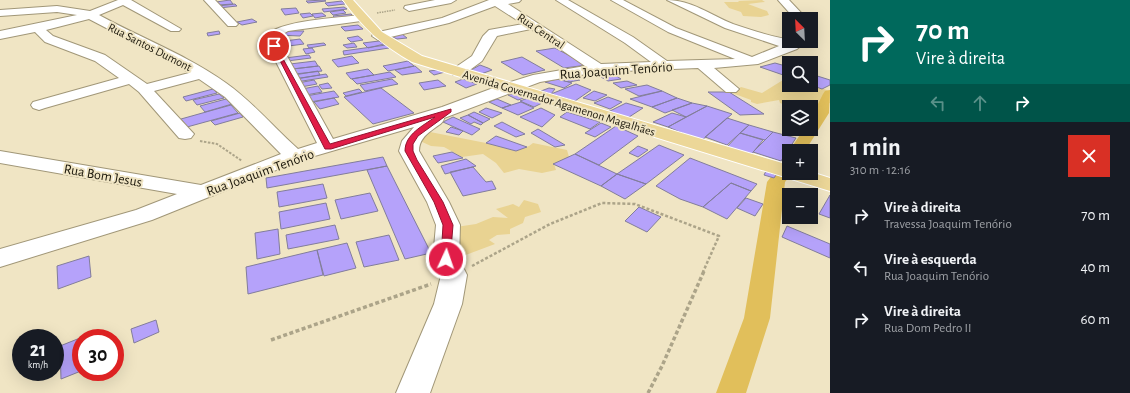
<!DOCTYPE html>
<html lang="pt">
<meta charset="utf-8">
<style>
:root{--surface:#171b24;--page:#20242c;--text:#f1f3f6;--muted:#9ea1a6}
body{margin:0;font-family:"Alegreya Sans",sans-serif;background:var(--page);color:var(--text);height:100vh;display:flex;flex-direction:column;font-size:15px;white-space:nowrap}
*{box-sizing:border-box;margin:0}
p{font-size:13px;color:var(--muted)}
.icon{flex:none;width:22px;height:22px;fill:none;stroke:currentColor;stroke-width:2;stroke-linecap:round;stroke-linejoin:round}
.map{position:relative;flex:1;overflow:hidden}
.panel{display:flex;flex-direction:column;background:var(--surface);width:300px}
.panel>*{flex:none}
.banner{background:#00695c;color:#fff;overflow:hidden}
.needle{width:26px;rotate:336deg}
.controls{position:absolute;left:782px;top:12px;display:grid;gap:8px}
.controls a{display:grid;place-items:center;width:36px;height:36px;border-radius:0px;background:var(--surface);box-shadow:0 4px 16px #0002;font-size:20px}
.speed{position:absolute;left:12px;top:329px;display:flex;gap:8px;font-size:20px;font-weight:700;text-align:center}
.speed>*{display:grid;place-content:center;width:52px;height:52px;border-radius:50%;background:var(--surface);box-shadow:0 4px 16px #0002;line-height:1}
.speed small{font-size:10px;font-weight:400}
.speed .limit{border:6px solid #d22;background:#fff;color:#111}
.pin{position:absolute;display:grid;place-items:center;width:34px;height:34px;color:#fff;margin:-17px;border:2px solid #fff;border-radius:50%;box-shadow:0 1px 4px #0007}
.me{position:absolute;width:44px;margin:-22px;rotate:3deg;stroke-linejoin:round;filter:drop-shadow(0 0 3px #0008)}
.turn{display:flex;align-items:center;gap:14px;height:84px;padding:0 20px;font-size:18px}
.turn .icon{width:52px;height:52px;stroke-width:2.5}
.turn b{display:block;font-size:28px;line-height:34px}
.lanes{display:flex;align-items:center;height:38px;padding:0 20px;background:#0003;justify-content:center;gap:20px;direction:ltr}
.lanes .off{opacity:.35}
.round{display:grid;place-items:center;flex:none;width:42px;height:42px;border-radius:0px;background:var(--page)}
.head{display:flex;align-items:center;justify-content:space-between;height:68px;padding:0 20px}
h1{font-size:24px;font-weight:600;line-height:30px}
ul{padding:0;list-style:none}
li{display:flex;align-items:center;gap:12px;height:52px;padding:0 20px}
li div{flex:1}
li b{display:block;font-size:15px}
li em{font-style:normal}
main{display:flex;flex:1;min-height:0}
.map>svg:first-child{display:block}
.green{fill:#e9d392}
.lines{fill:none;stroke-linecap:round;stroke-linejoin:round}
.canal{fill:#e1bf5b;fill-rule:evenodd}
.building{fill:#b5a2fa;stroke:#827d9b}
.minor-casing{stroke:#a19778;stroke-width:2}
.major-casing{stroke:#fff;stroke-width:2}
.path-far3{stroke:#aca489;stroke-width:1.5;stroke-dasharray:1.5 1;stroke-linecap:butt}
.path-far2{stroke:#aca489;stroke-width:2;stroke-dasharray:2.5 1.5;stroke-linecap:butt}
.path-far1{stroke:#aca489;stroke-width:2.5;stroke-dasharray:3 2;stroke-linecap:butt}
.path{stroke:#aca489;stroke-width:3.5;stroke-dasharray:4 2.5;stroke-linecap:butt}
.minor{fill:#fff;fill-rule:evenodd}
.major{fill:#ecd798;fill-rule:evenodd}
.route{fill:#e11d48;stroke:#92132f}
.labels{text-anchor:middle;stroke-width:4;stroke-linejoin:round;paint-order:stroke}
.far-street-label{font-size:12px;fill:#1c180c;stroke:#f0e5c4}
.street-label{font-size:14px;fill:#1c180c;stroke:#f0e5c4}
</style>
<main>
<div class="map">
<svg width="830" height="393" viewBox="0 0 830 393">
<rect width="100%" height="100%" fill="#f0e5c4"/>
<path class="green" d="M762,0L765,2L748,4L767,11L769,15L761,17L743,16L741,12L729,8L724,2H739L738,1Z
M783,80L789,82V85H811L830,91V103C812,106 798,111 780,103L779,100L757,104L751,102V100L732,93L741,87L762,93Z
M425,131L486,143L516,151L529,146L533,143L567,150L569,157L554,164L556,170L542,173L519,169L504,173L496,163L483,154L462,157L444,147L431,146L420,141Z
M524,200L538,204L541,212L525,217L523,223L510,229V234L497,235L489,240L495,244L463,256L456,227L476,224L493,217L508,218L496,209L513,204L519,207Z"/>
<g class="lines">
<path class="canal" d="M830,90L829,113L805,151H789L804,129H811V118L823,94L825,91Z
M780,172L786,173L789,177L785,182L770,318L746,393H716L744,318L767,182L774,173Z"/>
</g>
<path class="building" d="M230,0L233,4L218,5L216,2Z
M324,0L326,1L308,3L306,1Z
M342,1L345,4L328,6L325,3Z
M235,4L237,6L219,8L218,6Z
M344,7L347,9L324,12L322,9Z
M296,8L299,13L285,15L281,9Z
M343,10L346,13L333,15L330,12Z
M310,13L313,16L303,18L300,14Z
M322,13L326,16L315,18L312,14Z
M351,14L355,18L337,20L333,16Z
M252,19L257,22L242,25L237,22Z
M358,25L363,29L345,31L341,27Z
M219,31L220,34L208,36L207,33Z
M282,31H304L300,36L277,35Z
M402,34L407,38L397,39L391,36Z
M358,36L363,40L351,42L347,38Z
M300,39L304,44L281,47L277,42Z
M379,41L384,44L368,48L363,43Z
M324,43L326,45L309,48L307,45Z
M354,43L357,47L347,48L343,45Z
M386,45L389,48L344,55L343,51Z
M312,48L315,52L306,54L303,49Z
M555,48L587,65L564,68L536,51Z
M309,55L311,58L287,61L285,58Z
M352,56L359,63L338,67L332,60Z
M522,57L545,70L523,75L501,62Z
M315,61L318,66L293,69L290,64Z
M408,61L414,66L388,71L383,66Z
M775,63L789,67V77L760,67Z
M480,65L488,68L492,70L481,74L471,70Z
M319,66L322,71L295,74L292,69Z
M415,66L422,72L402,75L395,70Z
M368,69L374,75L351,79L346,73Z
M437,70L445,72L434,75L429,71Z
M318,71L320,75L296,79L294,75Z
M390,72L396,77L357,84L352,79Z
M326,74L328,77L296,82L294,79Z
M811,74L830,80V85L822,89L811,85Z
M615,75L621,79L608,81L601,77Z
M572,76L580,80L569,82L557,79Z
M392,79L398,84L365,91L360,85Z
M463,79L477,84L466,88L455,82Z
M557,79L569,82L572,83L564,88L545,82Z
M314,80L317,84L301,87L298,83Z
M438,80L446,86L424,90L419,83Z
M627,81L637,85L621,88L613,83Z
M328,83L332,88L322,89L319,85Z
M576,84L591,90L575,101L551,94Z
M647,85L662,91L639,96L625,89Z
M318,86L322,92L306,95L302,89Z
M381,88L414,113L373,124L344,97Z
M549,88L555,89L551,94L541,91Z
M213,89L217,93L186,101L183,97Z
M359,89L362,92L346,96L343,93Z
M334,91L339,97L310,102L306,96Z
M594,91L607,95L595,101L583,98Z
M662,91L677,98L652,107L630,99Z
M708,92H729L764,114L740,115Z
M516,93L524,98L518,100L508,95Z
M219,94L224,98L197,105L193,100Z
M608,97L622,102L610,109L594,103Z
M334,98L339,104L320,109L314,102Z
M528,98L542,103L534,107L520,101Z
M677,98L692,103L665,113L652,107Z
M226,99L232,104L205,112L200,106Z
M497,99L511,105L502,108L489,102Z
M521,102L534,108L518,115L502,108Z
M626,103L643,108L626,119L608,112Z
M692,103L707,106L686,117L672,110Z
M231,105L238,113L187,127L181,119Z
M707,106L732,114L701,141L668,127Z
M486,108L502,113L492,118L479,112Z
M541,108L555,115L542,127L520,117Z
M474,112L490,119L483,123L468,115Z
M567,112L600,122L590,129L560,117Z
M240,113L243,117L215,125L211,121Z
M672,113L686,117L668,127L653,122Z
M468,115L483,123L481,125L474,122L471,124L460,118Z
M453,117L480,129L472,135L443,122Z
M727,118L749,125L727,145L705,137Z
M502,122L525,134L516,137L494,126Z
M601,123L611,127L595,137L585,133Z
M749,125L773,132L765,140L740,133Z
M616,126L638,136L599,165L575,154Z
M451,127L463,131L459,135L446,132Z
M538,129L565,145L555,147L531,133Z
M773,132L796,138L781,161L753,152Z
M740,133L763,140L750,156L726,148Z
M496,136L527,147L516,151L486,143Z
M659,145L684,155L646,184L617,174Z
M638,146L648,150L638,157L629,153Z
M452,152L463,158L438,163L433,156Z
M575,154L617,174L601,186L553,164Z
M383,157L387,166L267,188L266,178Z
M690,158L757,184L751,191L731,183L703,207L680,199L656,186Z
M466,159L476,166L445,174L441,166Z
M387,166L431,253L405,259L367,170Z
M473,167L486,182L492,181L496,189L463,196L450,172Z
M766,171L776,175L774,178L764,175Z
M617,174L646,184L625,199L601,186Z
M731,183L751,191L727,219L703,207Z
M323,184L327,198L279,207L277,192Z
M370,193L378,211L341,219L335,200Z
M830,195V218L819,214Z
M746,198L763,204L755,216L737,208Z
M326,203L330,219L281,229L279,212Z
M639,207L661,217L647,232L625,221Z
M335,225L339,239L288,249L286,235Z
M787,226L830,244V258L782,237Z
M278,229L280,254L257,259L255,233Z
M389,235L399,260L364,267L356,242Z
M347,243L356,268L324,276L317,250Z
M317,250L323,275L248,294L246,267Z
M89,256L91,277L58,289L57,266Z
M156,320L159,332L134,343L131,329Z
M90,334L91,338H81V371L61,379L60,346Z"/>
<g class="lines">
<defs>
<path id="minor" d="M118,0H131L181,29L179,31H171L123,5L99,15C141,38 187,55 226,83C252,101 274,128 298,149L317,143L268,46L265,37C277,20 339,18 361,15L366,18L361,21L288,31L277,38L333,139L442,107L504,84L533,75L585,66L531,29L497,36L482,61L463,75H453L451,72L453,69L472,56L483,36L489,30L523,24L495,6L449,23L378,40L372,36L374,33L442,18L489,0H521L519,2L508,4L601,64L651,62L625,43L556,0H568L633,37L667,61L735,59L668,32L611,0H623L676,28L752,57L779,46L725,28L667,0C691,0 711,15 733,24C757,32 783,41 807,41L797,49L758,64L714,68L739,89L736,92H726L698,68L598,72L540,82L444,118C444,127 419,131 419,151L449,202L460,225L459,259L467,275L462,304L430,393H396L434,304L441,275L433,259L436,225L427,202L399,151L402,141L414,127L301,160L152,220L0,267V249L136,210L177,194L0,163V151L201,185L281,154L225,97L199,79L154,91L194,134L191,138L185,139L179,138L139,92L129,84L45,108L39,110L33,108L31,105L33,102L119,78L95,61L45,42L35,32L0,39V31L77,15L57,12L0,16V10L57,6L90,11ZM89,19L177,65L189,73L147,84L105,55L53,36L46,30Z
M204,0H215L236,22L238,24L236,26H228Z
M435,0H456L451,3L409,11L404,8L405,6Z
M778,0H789L807,19H795Z"/>
<path id="major" d="M343,0H353L382,32L422,56L789,165V173L811,172L830,178V191L412,62C383,46 362,27 343,0Z"/>
</defs>
<use href="#minor" class="minor-casing"/>
<use href="#major" class="major-casing"/>
<path class="path-far3" d="M377,13L395,10"/>
<path class="path-far2" d="M200,141L217,144L242,161"/>
<path class="path-far1" d="M472,266L550,224L602,203L635,204L719,236L703,272"/>
<path class="path" d="M271,340L431,284
M648,393L662,366L704,271"/>
<use href="#minor" class="minor"/>
<use href="#major" class="major"/>
</g>
<path class="route" d="M272,45L276,46L330,144L451,109V112L418,136L413,144V151L417,160L443,202L453,225L450,262L446,263L441,259L443,225L434,202L405,151C405,134 423,126 435,117L331,149H325Z"/>
<g class="labels">
<g class="far-street-label">
<text transform="translate(541 31) rotate(34)" y="4">Rua Central</text>
<text transform="translate(150 47) rotate(27)" y="4">Rua Santos Dumont</text>
<text transform="translate(559 103) rotate(17)" y="4">Avenida Governador Agamenon Magalhães</text>
</g>
<g class="street-label">
<text transform="translate(616 70) rotate(-4)" y="5">Rua Joaquim Tenório</text>
<text transform="translate(260 172) rotate(-20)" y="5">Rua Joaquim Tenório</text>
<text transform="translate(103 175) rotate(10)" y="5">Rua Bom Jesus</text>
</g>
</g>
</svg>
<div class="controls">
<a><svg class="needle" viewBox="-14 -14 28 28"><path d="M0-13l5 13h-10z" fill="#e53935"/><path d="M0 13l5-13h-10z" fill="#9ea1a6"/></svg></a>
<a><svg class="icon" aria-label="search" viewBox="0 0 24 24"><circle cx="10" cy="10" r="6"/><path d="M15 15l6 6"/></svg></a>
<a><svg class="icon" aria-label="layers" viewBox="0 0 24 24"><path d="M12 4l9 5-9 5-9-5zM3 14l9 5 9-5"/></svg></a>
<a>+</a>
<a>−</a>
</div>
<div class="speed"><div>21<small>km/h</small></div><div class="limit">30</div></div>
<div class="pin" style="left:274px;top:46px;background:#d93025"><svg class="icon" aria-label="arrive" viewBox="0 0 24 24"><path d="M6 21V4h12l-3 4 3 4H6"/></svg></div>
<svg class="me" style="left:446px;top:259px" viewBox="-20 -20 40 40"><circle r="17" fill="#e11d48" stroke="#fff" stroke-width="3"/><path d="M0-11L8 9 0 5-8 9z" fill="#fff"/></svg>
</div>
<section class="panel">
<div class="banner">
<div class="turn"><svg class="icon" aria-label="right" viewBox="0 0 24 24"><path d="M7 20v-9h11M14 6l5 5-5 5"/></svg><div><b>70 m</b>Vire à direita</div></div>
<div class="lanes"><svg class="icon off" aria-label="left" viewBox="0 0 24 24"><path d="M17 20v-9H6M10 6l-5 5 5 5"/></svg><svg class="icon off" aria-label="ahead" viewBox="0 0 24 24"><path d="M12 20V5M6 11l6-6 6 6"/></svg><svg class="icon" aria-label="right" viewBox="0 0 24 24"><path d="M7 20v-9h11M14 6l5 5-5 5"/></svg></div>
</div>
<div class="head"><div><h1>1 min</h1><p>310 m · 12:16</p></div><a class="round" style="background:#d93025;color:#fff"><svg class="icon" aria-label="close" viewBox="0 0 24 24"><path d="M6 6l12 12M18 6L6 18"/></svg></a></div>
<ul>
<li><svg class="icon" aria-label="right" viewBox="0 0 24 24"><path d="M7 20v-9h11M14 6l5 5-5 5"/></svg><div><b>Vire à direita</b><p>Travessa Joaquim Tenório</p></div><em>70 m</em></li>
<li><svg class="icon" aria-label="left" viewBox="0 0 24 24"><path d="M17 20v-9H6M10 6l-5 5 5 5"/></svg><div><b>Vire à esquerda</b><p>Rua Joaquim Tenório</p></div><em>40 m</em></li>
<li><svg class="icon" aria-label="right" viewBox="0 0 24 24"><path d="M7 20v-9h11M14 6l5 5-5 5"/></svg><div><b>Vire à direita</b><p>Rua Dom Pedro II</p></div><em>60 m</em></li>
</ul>
</section>
</main>
